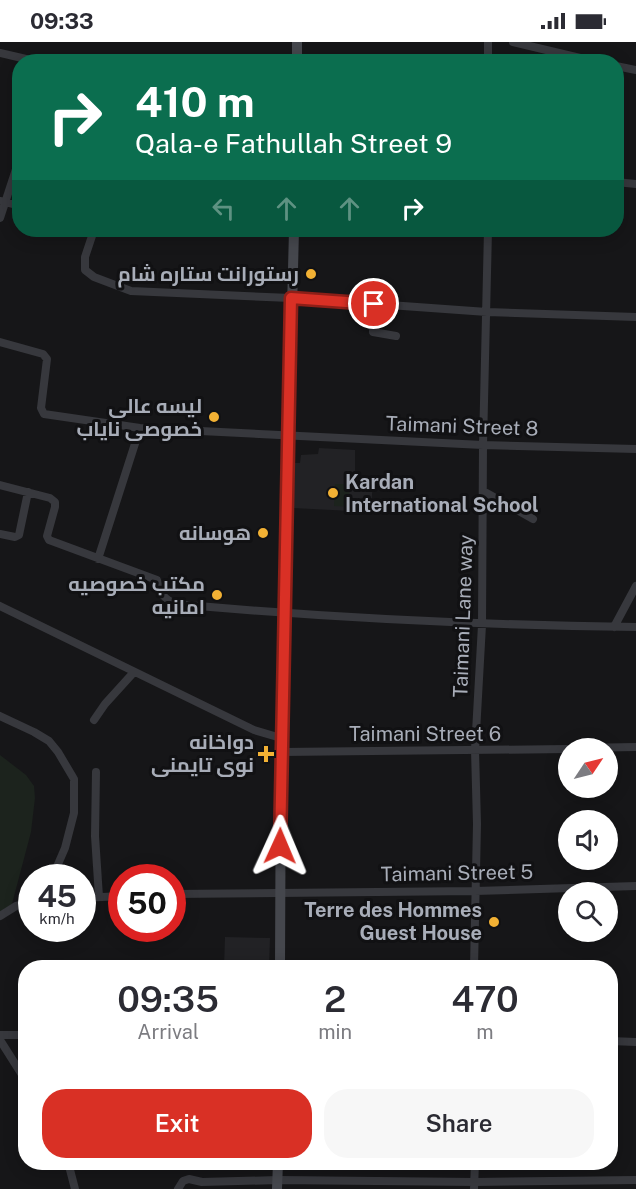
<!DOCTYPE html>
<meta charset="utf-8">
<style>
:root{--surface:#fff;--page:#f7f7f7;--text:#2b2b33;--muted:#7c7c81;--accent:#d93025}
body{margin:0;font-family:"Public Sans",Cairo,sans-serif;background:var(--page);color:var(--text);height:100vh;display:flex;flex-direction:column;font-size:22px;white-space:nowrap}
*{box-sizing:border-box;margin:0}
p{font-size:20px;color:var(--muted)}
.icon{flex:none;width:33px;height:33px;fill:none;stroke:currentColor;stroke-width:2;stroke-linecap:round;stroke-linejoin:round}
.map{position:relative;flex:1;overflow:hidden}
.sheet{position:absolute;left:18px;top:918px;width:600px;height:210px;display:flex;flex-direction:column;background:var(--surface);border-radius:24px;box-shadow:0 3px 15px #0003}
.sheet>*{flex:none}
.banner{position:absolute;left:12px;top:12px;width:612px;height:183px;border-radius:24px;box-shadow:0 3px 15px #0003;background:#0b6e4f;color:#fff;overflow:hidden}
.needle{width:39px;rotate:55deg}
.fabs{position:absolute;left:558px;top:696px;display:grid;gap:12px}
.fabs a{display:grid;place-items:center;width:60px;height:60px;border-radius:50%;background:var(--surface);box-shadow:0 3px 15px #0003;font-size:30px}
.speed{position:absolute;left:18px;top:822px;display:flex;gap:12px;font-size:30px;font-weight:700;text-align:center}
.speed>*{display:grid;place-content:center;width:78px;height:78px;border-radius:50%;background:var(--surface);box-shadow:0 3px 15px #0003;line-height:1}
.speed small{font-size:15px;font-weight:400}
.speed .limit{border:9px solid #d22;background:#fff;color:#111}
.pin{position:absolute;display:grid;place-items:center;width:51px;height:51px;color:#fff;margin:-26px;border:3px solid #fff;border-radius:50%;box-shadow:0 2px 6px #0007}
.me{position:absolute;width:66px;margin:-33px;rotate:1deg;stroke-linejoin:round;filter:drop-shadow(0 0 4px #0008)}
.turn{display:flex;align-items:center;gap:21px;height:126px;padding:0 24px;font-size:27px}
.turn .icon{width:78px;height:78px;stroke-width:2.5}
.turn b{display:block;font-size:42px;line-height:51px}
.lanes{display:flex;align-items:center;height:57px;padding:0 24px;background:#0003;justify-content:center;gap:30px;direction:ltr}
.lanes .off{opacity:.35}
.eta{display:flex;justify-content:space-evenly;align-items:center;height:102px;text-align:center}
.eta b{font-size:36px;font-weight:600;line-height:42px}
.primary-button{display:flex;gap:12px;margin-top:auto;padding:12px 24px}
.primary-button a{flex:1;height:69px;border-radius:24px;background:var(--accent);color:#fff;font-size:24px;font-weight:600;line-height:69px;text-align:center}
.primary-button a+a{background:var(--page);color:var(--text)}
.status{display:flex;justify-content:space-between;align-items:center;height:42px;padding:0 30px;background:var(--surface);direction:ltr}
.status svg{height:16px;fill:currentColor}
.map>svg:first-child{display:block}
.built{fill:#222225}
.green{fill:#1c231d}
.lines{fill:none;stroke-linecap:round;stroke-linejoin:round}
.minor{stroke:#37383d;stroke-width:8}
.secondary{stroke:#45474d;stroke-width:10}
.route-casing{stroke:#8d1f18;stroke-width:15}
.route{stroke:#d93025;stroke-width:10}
.poi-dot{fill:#f2b134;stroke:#111113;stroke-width:2}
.labels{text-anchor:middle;stroke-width:6;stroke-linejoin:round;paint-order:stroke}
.poi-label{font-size:20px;font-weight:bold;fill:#a8adb8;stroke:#111113;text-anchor:end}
.street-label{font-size:20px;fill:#a8adb8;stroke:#111113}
</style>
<div class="status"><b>09:33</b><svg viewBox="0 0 49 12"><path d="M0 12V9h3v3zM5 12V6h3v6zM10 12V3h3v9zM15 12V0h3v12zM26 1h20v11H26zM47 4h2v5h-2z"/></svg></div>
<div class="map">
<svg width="636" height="1147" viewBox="0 0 636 1147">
<rect width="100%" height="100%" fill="#161618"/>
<path class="built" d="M319,406L355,408V436L373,437L371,470L293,466L295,421H300L301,413L318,412Z
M225,895L270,896L269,925H224Z"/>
<path class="green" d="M335,442H350L349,456L353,459V465L334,464Z
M0,713L26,733L34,744L35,756L31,790L12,862L0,870Z"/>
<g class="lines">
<path class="minor" d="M488,0V20
M513,0L597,20
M0,11L39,20
M616,24L636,28
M616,140L636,142
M1,159L20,164
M0,176L20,115
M94,188L85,215V228L94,235L131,249L291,256L487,270L636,275
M374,262L373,290L396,294
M0,300L43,312L47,317L41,366L44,372L140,386L483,403L636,407
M0,443L50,456L55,460V465L47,494L49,498L157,538C160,552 164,557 176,562C329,576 482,583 636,585
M483,449L533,477
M0,492L15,495L19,493L28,450
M98,517L140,386
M0,564L254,688L281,696
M614,585L636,544
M0,674L34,690L49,699L58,710L74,737V771L65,806L52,836
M94,678L105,662L134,630
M577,706L636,705
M282,710L568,707
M96,730L95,794L99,855
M172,852L475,849L636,844
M82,856L122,854
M0,874L16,864L32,860
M474,926L477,782L475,708L482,583L483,403L488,188
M0,993H26
M0,998L26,1039
M610,999L636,1000
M68,1120L75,1147
M178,1147L183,1139L189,1137L202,1140L278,1138L475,1140L636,1138
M474,1147L475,1120"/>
<path class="secondary" d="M297,0V20
M280,926L281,696L294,188
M277,1147L278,1120"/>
</g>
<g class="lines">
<defs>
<path id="route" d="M280,804L291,256L374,262"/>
</defs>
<use href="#route" class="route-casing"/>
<use href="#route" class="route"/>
</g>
<g class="poi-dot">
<circle cx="311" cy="232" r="6"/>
<circle cx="214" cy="375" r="6"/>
<circle cx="333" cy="451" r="6"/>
<circle cx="263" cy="491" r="6"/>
<circle cx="217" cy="553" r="6"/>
<path d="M263 703h6v6h6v6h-6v6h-6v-6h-6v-6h6z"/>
<circle cx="494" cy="880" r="6"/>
</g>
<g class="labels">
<g class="poi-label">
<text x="299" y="239">رستورانت ستاره شام</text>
<text x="202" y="371">لیسه عالی<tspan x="202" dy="23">خصوصی نایاب</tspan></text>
<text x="345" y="447" text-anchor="start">Kardan<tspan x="345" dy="23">International School</tspan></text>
<text x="251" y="498">هوسانه</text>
<text x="205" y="549">مکتب خصوصیه<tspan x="205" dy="23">امانیه</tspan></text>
<text x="254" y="707">دواخانه<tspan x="254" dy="23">نوی تایمنی</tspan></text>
<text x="482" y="875">Terre des Hommes<tspan x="482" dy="23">Guest House</tspan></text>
</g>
<g class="street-label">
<text transform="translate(462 384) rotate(2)" y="7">Taimani Street 8</text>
<text transform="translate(463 574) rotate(-88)" y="7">Taimani Lane way</text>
<text x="425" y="699">Taimani Street 6</text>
<text transform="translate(457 831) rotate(-1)" y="7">Taimani Street 5</text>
</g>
</g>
</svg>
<div class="fabs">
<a><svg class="needle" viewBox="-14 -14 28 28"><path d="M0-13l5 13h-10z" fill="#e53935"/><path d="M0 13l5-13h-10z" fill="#7c7c81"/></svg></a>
<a><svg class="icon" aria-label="sound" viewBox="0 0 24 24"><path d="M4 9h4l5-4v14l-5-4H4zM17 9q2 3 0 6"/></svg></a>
<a><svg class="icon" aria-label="search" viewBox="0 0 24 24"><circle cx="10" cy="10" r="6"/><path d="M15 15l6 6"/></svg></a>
</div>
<div class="speed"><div>45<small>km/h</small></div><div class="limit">50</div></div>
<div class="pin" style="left:374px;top:262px;background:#d93025"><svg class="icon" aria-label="arrive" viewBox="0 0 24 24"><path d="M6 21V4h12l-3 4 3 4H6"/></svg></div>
<svg class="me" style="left:280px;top:804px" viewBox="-20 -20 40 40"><path d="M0-17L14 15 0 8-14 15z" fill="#d93025" stroke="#fff" stroke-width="4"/></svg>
<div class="banner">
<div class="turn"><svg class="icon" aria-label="right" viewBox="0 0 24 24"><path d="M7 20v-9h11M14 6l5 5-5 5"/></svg><div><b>410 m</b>Qala-e Fathullah Street 9</div></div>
<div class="lanes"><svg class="icon off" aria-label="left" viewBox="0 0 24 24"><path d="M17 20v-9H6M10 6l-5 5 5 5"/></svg><svg class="icon off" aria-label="ahead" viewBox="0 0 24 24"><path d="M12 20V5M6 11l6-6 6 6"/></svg><svg class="icon off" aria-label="ahead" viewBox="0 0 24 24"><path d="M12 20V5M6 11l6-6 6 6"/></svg><svg class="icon" aria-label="right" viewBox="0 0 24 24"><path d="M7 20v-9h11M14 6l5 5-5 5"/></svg></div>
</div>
<section class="sheet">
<div class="eta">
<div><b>09:35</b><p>Arrival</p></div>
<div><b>2</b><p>min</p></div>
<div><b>470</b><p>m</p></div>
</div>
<div class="primary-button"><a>Exit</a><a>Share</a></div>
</section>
</div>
